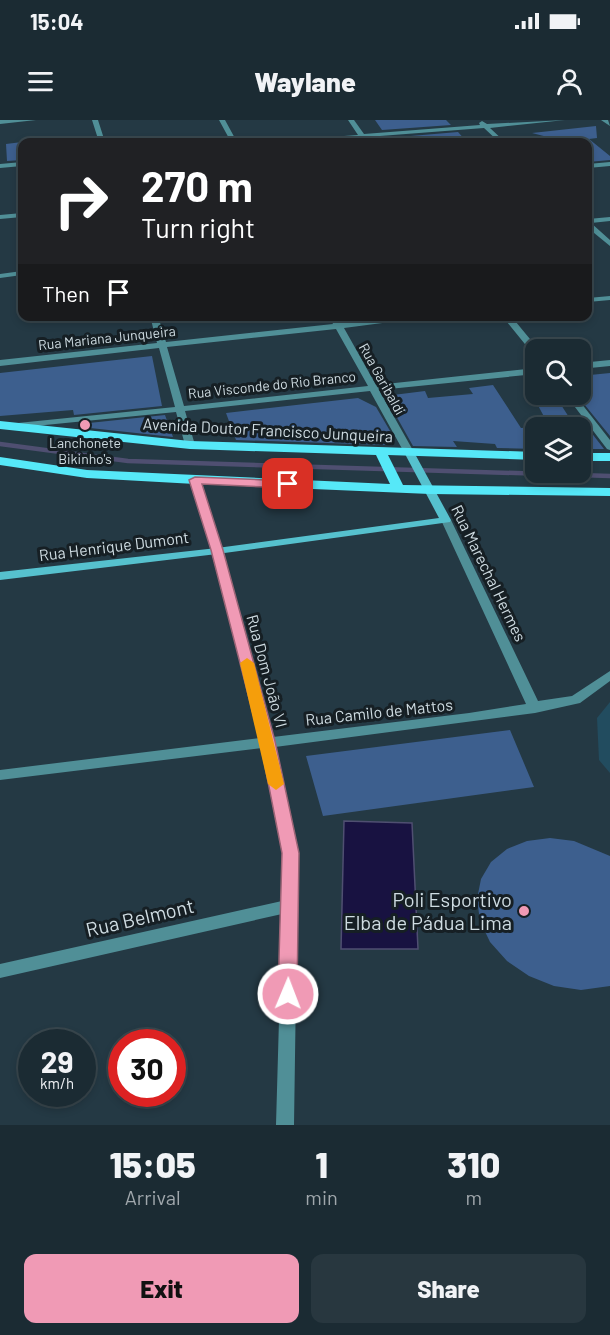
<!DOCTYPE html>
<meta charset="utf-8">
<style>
:root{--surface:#1b2b33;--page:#28373f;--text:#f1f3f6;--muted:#a0a7ac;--line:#39474e;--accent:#f09ab5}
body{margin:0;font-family:Barlow,sans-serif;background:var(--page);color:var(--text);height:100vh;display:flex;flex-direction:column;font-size:22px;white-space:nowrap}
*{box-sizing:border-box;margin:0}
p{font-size:20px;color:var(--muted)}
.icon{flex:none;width:33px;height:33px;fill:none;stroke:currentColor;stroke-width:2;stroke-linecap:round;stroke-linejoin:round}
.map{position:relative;height:1005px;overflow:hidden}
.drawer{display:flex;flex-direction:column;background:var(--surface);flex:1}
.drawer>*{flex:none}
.guide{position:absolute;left:18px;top:18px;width:574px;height:183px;border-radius:12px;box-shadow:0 3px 9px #0003,0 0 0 2px var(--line);background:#202124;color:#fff;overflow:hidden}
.tools{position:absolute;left:525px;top:219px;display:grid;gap:12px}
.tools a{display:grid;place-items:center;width:66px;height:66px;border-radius:12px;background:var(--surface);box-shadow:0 3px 9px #0003,0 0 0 2px var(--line);font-size:30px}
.speed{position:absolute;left:18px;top:909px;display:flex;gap:12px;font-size:30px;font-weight:700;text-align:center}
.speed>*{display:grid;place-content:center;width:78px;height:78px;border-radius:50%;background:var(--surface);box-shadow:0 3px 9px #0003,0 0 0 2px var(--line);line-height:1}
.speed small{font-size:15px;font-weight:400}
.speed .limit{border:9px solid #d22;background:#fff;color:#111}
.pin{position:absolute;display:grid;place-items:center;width:51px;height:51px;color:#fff;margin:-26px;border-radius:12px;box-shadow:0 3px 9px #0006}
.me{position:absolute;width:66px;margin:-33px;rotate:1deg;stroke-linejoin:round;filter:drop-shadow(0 0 4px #0008)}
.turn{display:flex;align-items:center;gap:21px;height:126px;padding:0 24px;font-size:27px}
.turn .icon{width:78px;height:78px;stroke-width:2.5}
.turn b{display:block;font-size:42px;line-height:51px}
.then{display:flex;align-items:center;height:57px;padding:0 24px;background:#0003;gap:12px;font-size:22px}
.eta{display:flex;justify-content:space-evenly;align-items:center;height:102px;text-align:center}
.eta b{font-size:36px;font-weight:800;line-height:42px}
.button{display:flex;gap:12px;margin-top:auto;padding:12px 24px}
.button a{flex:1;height:69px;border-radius:12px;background:var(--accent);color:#111;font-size:24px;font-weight:800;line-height:69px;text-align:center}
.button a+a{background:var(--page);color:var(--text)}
.status{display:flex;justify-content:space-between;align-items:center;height:42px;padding:0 30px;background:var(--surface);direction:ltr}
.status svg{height:16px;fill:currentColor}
header{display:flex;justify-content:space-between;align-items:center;height:78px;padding:0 24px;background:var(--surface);font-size:27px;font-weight:800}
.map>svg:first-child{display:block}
.green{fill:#224c5f}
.water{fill:#181241;stroke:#4f4f71;stroke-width:1.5}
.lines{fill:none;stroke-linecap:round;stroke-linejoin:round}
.stream{stroke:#4f4f71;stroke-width:4.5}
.building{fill:#3d5f8e}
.street{fill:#508f97;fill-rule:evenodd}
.secondary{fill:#56c1ce;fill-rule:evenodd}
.primary{fill:#56e8f8;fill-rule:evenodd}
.route{fill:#f09ab5;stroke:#9c6476;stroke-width:1.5}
.slow{fill:#f59e0b}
.poi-dot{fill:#f09ab5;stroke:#161f24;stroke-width:2}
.labels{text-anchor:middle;stroke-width:6;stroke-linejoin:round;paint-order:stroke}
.far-street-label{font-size:14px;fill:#cfdce2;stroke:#161f24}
.far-poi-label{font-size:14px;fill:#cfdce2;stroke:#161f24}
.street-label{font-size:16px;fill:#cfdce2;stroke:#161f24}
.near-poi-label{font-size:20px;fill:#cfdce2;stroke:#161f24;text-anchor:end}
.near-street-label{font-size:20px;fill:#cfdce2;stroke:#161f24}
</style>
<div class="status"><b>15:04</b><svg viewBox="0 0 49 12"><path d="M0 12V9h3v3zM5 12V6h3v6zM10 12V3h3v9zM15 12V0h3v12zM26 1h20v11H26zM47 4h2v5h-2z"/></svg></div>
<header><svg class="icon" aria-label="menu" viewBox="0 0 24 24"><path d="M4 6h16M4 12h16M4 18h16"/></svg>Waylane<svg class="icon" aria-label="person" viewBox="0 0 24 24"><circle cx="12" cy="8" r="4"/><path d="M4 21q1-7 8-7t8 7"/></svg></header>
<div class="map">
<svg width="610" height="1005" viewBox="0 0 610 1005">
<rect width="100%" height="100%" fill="#243944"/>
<path class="green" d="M610,582V653L599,640L597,598Z"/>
<path class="water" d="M344,701L412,703L418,829H341Z"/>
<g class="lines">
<path class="stream" d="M0,324L128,341L610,356"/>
</g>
<path class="building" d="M375,0H446L451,5L382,10Z
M596,6L597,18L589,19L610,36V40L588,42V19L563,21L532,13Z
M458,12L467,22H391L387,18Z
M22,22V40L7,41L6,24Z
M152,236L162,286L74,295L73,290L0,296V253Z
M610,253V316L580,279L589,278L580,266V256Z
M493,265L521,308L536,307V329L497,328L495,324L453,321L457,327L413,326L385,276L425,271L428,278L473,274L469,268Z
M532,274H554L576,308H550Z
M358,278L376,287L393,316L386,325L236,320L226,293Z
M165,295L173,317L90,308L89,303Z
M580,298L604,329H580Z
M510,610L534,667L323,696L306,636Z
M550,718L574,721L610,736V866L581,870L554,866L529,856L507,841L490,822L480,801L477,779L481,759L491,742L507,729L527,721Z"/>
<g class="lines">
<path class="street" d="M0,0H36L0,4Z
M92,0H98L105,22H99Z
M219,0H225L237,22H231Z
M348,0H354L364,14L480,5L479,3L482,1L487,4L565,0L490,8L505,22H499L484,8L367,17L370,22H364L361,18L305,22H285L288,20L358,15Z
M601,0H608L610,6Z
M22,42V46L0,48V44Z
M610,42V46L588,48V44Z
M22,93V97L0,99V95Z
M610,97V101L591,103L610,120V126L588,108V99Z
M22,151V155L0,158V154Z
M610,176V180L588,182V178Z
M150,196H158L166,222L333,204L329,196H337L341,203L405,196H436L344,208L376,265L536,248V254L379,270L415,334L410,337L405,334L370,271L185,291L195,325L190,328L185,325L176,292L15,308V304L18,303L175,287L159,228L0,246V240L157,223ZM336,209L368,266L184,286L167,227Z
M502,196H511L539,230H536V234H533Z
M610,240V246L580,249V243Z
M565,274H574L610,320V330L607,329Z
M195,357L200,360L223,431L273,617L469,593L526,584L441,400L446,397L451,400L538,581L572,576L610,551V561L580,583L535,593L275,627L298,733L294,1005H276L282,794L0,858V844L282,781L284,733L262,628L0,660V650L260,618L211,431L190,360Z"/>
<path class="secondary" d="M410,331L415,334L451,400L450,402L217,434L0,460V452L217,428L439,398L405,334Z"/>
<path class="primary" d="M0,301L190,321L536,332V340L388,335L403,365L610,368V376L430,374L195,364L87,358L0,345V337L87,350L390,364L376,335L190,329L0,309Z
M580,333H610V341H580Z"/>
</g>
<path class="route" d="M195,357L288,361L293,364L288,368L202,364L223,430L275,621L299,733L297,874L294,880L288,882L281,880L278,874L282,733L260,621L211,430L189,360Z"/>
<path class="slow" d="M247,538L254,543L284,664L276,670L268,664L240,543Z"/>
<g class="poi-dot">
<circle cx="85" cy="305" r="6"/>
<circle cx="524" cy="791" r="6"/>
</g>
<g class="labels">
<g class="far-street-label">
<text transform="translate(107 218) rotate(-6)" y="5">Rua Mariana Junqueira</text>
<text transform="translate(382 259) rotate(61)" y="5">Rua Garibaldi</text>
<text transform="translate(272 265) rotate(-6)" y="5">Rua Visconde do Rio Branco</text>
</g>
<g class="far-poi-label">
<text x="85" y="328">Lanchonete<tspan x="85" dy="16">Bikinho's</tspan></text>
</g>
<g class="street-label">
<text transform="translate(268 310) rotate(3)" y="6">Avenida Doutor Francisco Junqueira</text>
<text transform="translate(114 426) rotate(-7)" y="6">Rua Henrique Dumont</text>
<text transform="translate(489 453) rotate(64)" y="6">Rua Marechal Hermes</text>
<text transform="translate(267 551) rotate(75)" y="6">Rua Dom João VI</text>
<text transform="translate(379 592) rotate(-6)" y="6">Rua Camilo de Mattos</text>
</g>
<g class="near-poi-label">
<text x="512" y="787">Poli Esportivo<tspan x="512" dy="23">Elba de Pádua Lima</tspan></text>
</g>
<g class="near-street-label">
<text transform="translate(140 798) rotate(-13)" y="7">Rua Belmont</text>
</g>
</g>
</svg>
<div class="tools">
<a><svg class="icon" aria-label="search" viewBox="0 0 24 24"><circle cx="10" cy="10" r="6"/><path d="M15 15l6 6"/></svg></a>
<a><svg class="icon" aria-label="layers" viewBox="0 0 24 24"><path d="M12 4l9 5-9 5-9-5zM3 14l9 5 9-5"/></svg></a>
</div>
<div class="speed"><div>29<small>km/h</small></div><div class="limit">30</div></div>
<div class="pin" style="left:288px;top:364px;background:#d93025"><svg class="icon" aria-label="arrive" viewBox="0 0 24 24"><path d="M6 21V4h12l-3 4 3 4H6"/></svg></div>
<svg class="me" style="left:288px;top:874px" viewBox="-20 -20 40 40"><circle r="17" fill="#f09ab5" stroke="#fff" stroke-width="3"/><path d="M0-11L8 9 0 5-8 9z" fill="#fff"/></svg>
<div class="guide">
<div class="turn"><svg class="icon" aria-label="right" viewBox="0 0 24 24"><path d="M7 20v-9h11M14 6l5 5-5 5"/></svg><div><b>270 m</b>Turn right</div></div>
<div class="then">Then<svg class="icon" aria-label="arrive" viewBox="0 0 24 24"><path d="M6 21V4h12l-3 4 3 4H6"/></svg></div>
</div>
</div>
<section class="drawer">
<div class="eta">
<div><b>15:05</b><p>Arrival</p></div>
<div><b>1</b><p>min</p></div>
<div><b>310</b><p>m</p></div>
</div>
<div class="button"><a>Exit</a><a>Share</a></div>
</section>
